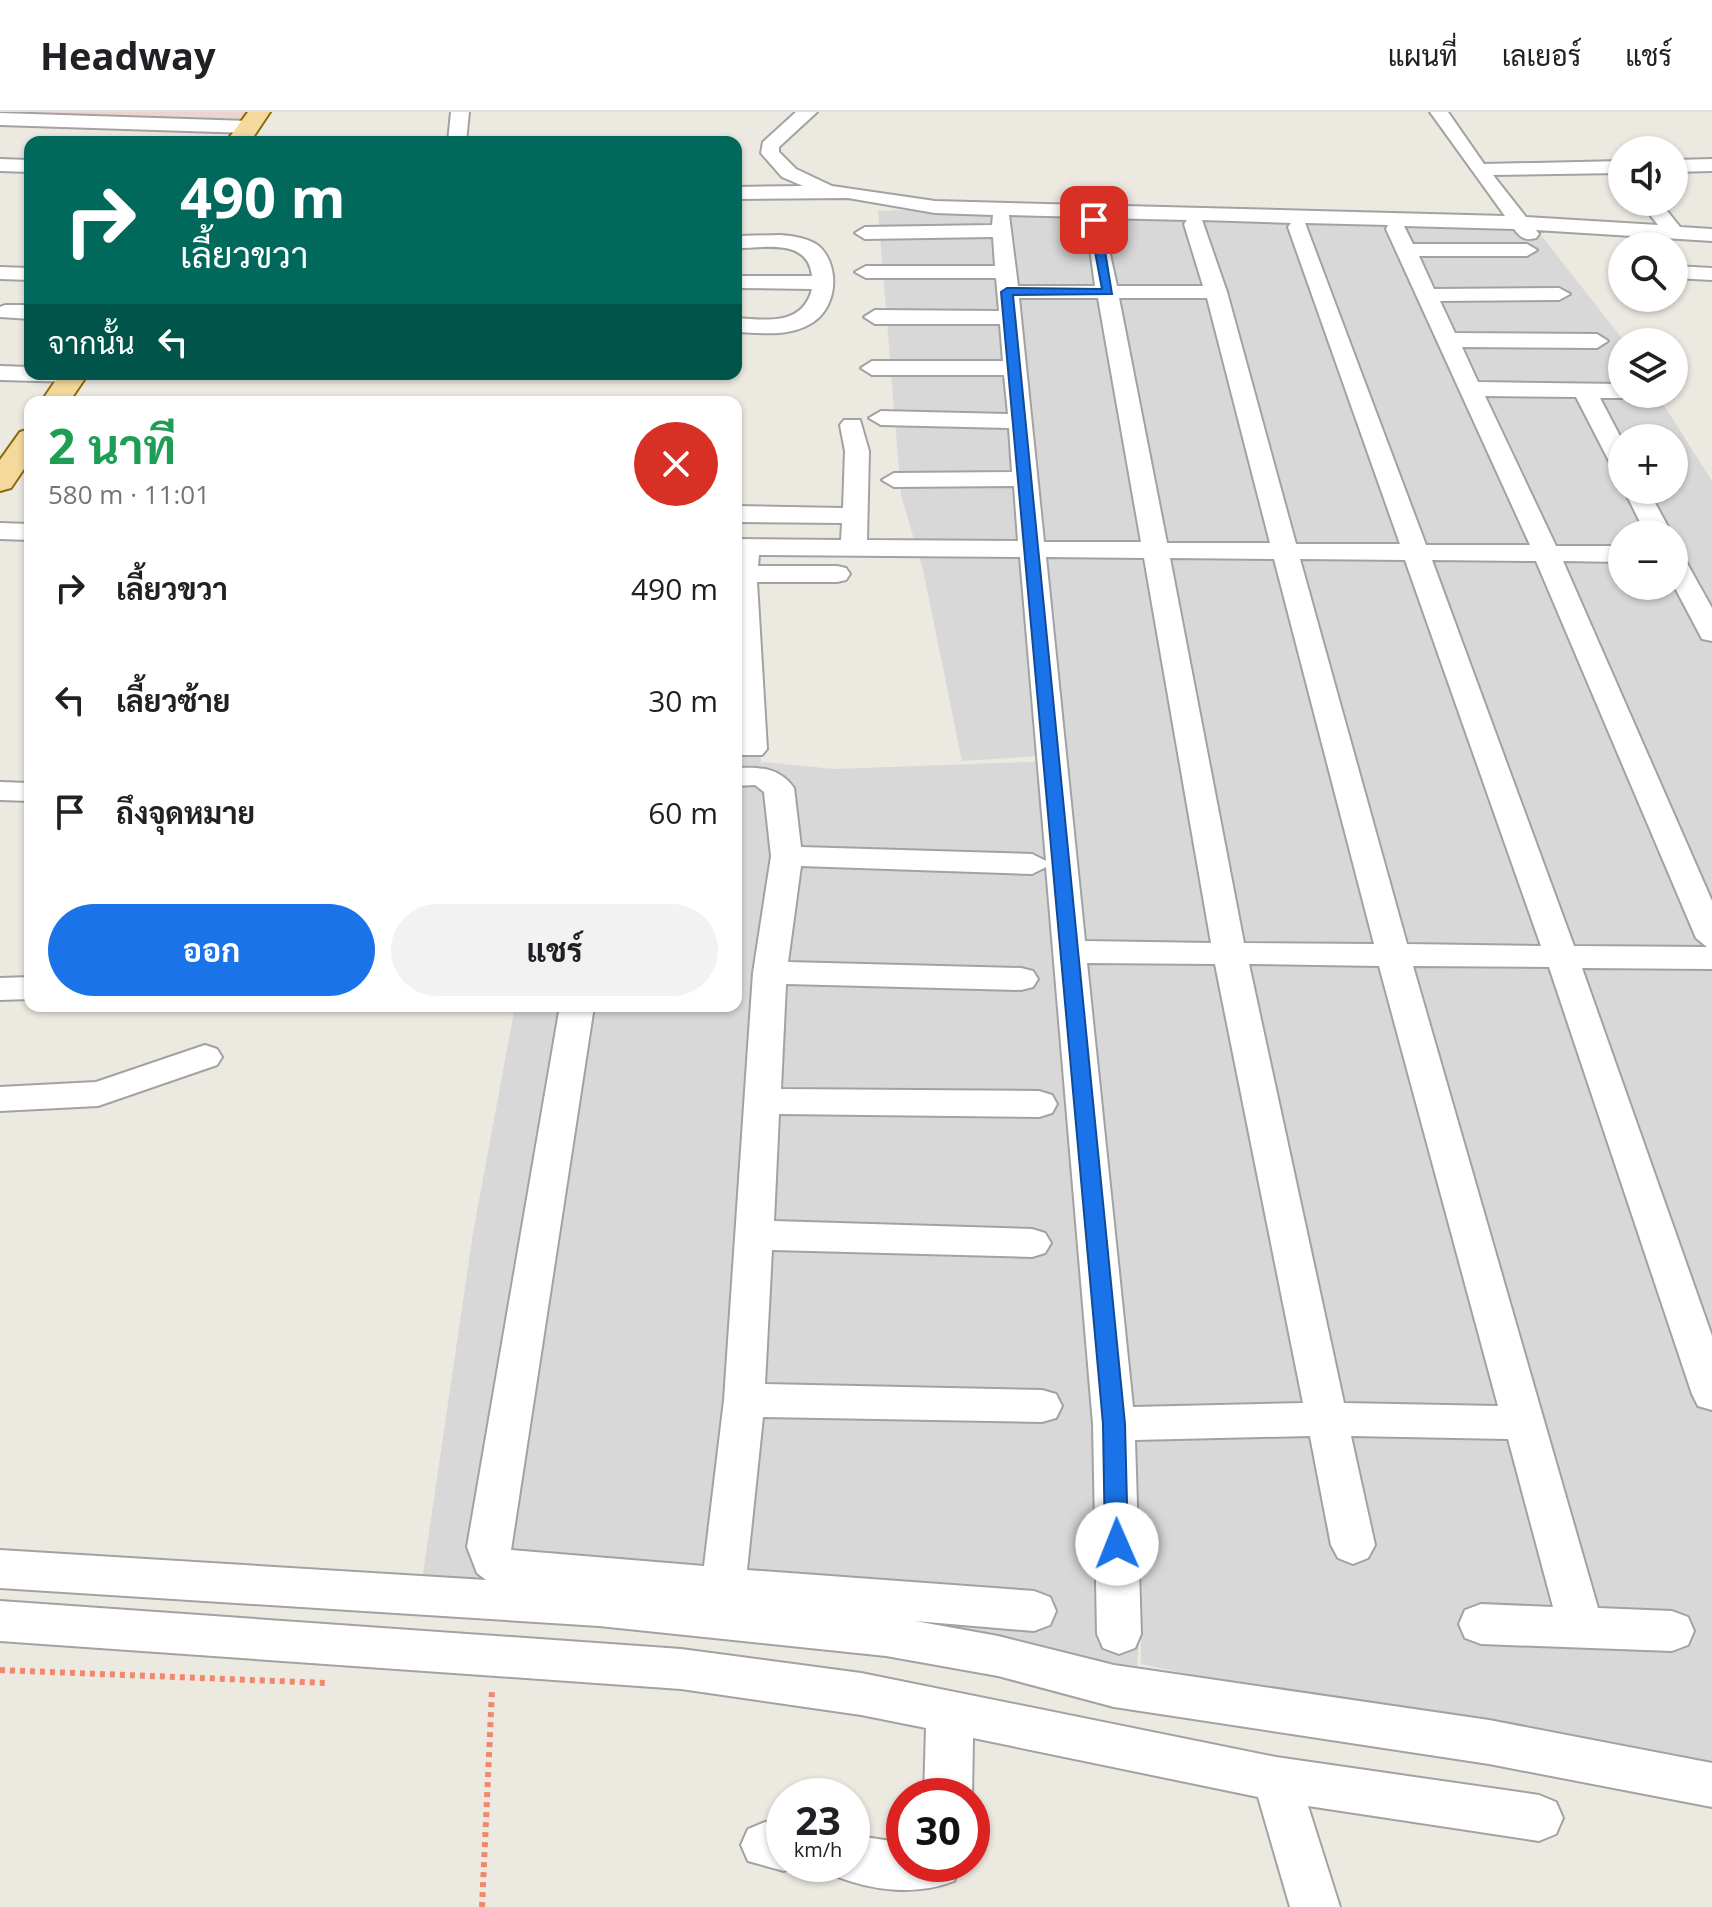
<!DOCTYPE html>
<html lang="th">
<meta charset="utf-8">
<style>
:root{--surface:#fff;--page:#f2f2f2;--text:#202124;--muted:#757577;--line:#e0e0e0;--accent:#1a73e8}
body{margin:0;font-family:"Open Sans",Sarabun,sans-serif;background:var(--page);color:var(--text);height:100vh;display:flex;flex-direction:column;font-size:30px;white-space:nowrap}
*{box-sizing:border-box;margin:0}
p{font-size:26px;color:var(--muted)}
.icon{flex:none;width:44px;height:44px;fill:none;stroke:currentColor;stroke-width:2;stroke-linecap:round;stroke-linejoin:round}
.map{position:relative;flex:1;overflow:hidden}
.panel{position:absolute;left:24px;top:284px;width:718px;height:616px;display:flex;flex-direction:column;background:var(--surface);border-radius:16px;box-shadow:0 2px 6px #0004}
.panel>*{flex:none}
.banner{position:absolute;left:24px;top:24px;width:718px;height:244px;border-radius:16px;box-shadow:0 2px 6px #0004;background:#00695c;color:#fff;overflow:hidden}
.fabs{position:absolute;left:1608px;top:24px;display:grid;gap:16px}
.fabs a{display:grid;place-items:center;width:80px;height:80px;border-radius:50%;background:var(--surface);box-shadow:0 2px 6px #0004;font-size:40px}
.speed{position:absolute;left:766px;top:1666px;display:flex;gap:16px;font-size:40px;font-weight:700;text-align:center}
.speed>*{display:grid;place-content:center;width:104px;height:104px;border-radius:50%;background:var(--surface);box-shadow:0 2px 6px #0004;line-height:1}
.speed small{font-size:20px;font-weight:400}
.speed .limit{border:12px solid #d22;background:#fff;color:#111}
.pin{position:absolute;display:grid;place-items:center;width:68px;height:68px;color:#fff;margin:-34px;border-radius:16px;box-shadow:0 4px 12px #0006}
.me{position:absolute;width:88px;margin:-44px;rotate:359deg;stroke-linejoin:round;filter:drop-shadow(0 0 6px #0008)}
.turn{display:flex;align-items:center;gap:28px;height:168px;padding:0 24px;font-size:36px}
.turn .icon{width:104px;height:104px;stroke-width:2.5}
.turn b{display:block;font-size:56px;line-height:68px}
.then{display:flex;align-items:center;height:76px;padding:0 24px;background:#0003;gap:16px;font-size:30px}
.round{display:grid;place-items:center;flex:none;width:84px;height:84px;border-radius:42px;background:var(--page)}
.overview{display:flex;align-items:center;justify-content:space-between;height:136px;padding:0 24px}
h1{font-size:48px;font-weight:700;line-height:60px;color:#1e9e55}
.cta{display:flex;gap:16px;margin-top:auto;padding:16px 24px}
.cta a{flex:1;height:92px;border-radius:48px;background:var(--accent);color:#fff;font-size:32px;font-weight:700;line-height:92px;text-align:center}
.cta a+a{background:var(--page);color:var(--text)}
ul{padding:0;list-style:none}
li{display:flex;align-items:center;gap:24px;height:112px;padding:0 24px}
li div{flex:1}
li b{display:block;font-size:30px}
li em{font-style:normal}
header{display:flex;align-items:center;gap:48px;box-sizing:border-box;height:112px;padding:0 40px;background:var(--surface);border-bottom:2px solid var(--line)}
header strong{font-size:38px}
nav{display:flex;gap:44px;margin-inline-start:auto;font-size:28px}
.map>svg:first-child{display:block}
.residential{fill:#d9d8d8;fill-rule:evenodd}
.commercial{fill:#ecd4d0}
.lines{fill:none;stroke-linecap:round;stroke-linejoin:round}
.minor-casing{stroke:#a2a2a2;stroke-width:4}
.major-casing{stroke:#896b09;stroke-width:4}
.path{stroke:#f0886d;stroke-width:6;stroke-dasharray:5 5;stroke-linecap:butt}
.minor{fill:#fff;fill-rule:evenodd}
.major{fill:#f5d89c;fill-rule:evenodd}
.route{fill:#1a73e8;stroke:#114b97;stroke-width:2}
</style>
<header>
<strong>Headway</strong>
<nav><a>แผนที่</a><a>เลเยอร์</a><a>แชร์</a></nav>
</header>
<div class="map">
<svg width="1712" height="1795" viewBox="0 0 1712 1795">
<rect width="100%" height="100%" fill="#ece9e1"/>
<path class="residential" d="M936,97L1536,117L1625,230H1622V282H1657L1712,369V1673L1141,1552V1502L1137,1555L1017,1532L421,1475L473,1121L515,894H736V450H758L761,650L835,657L1054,649L1099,1117L1142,1493V1446L1128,1342L1056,643L962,649L923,458L901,383L878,99ZM1622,326H1674V378H1622ZM1622,422H1674V474H1622Z"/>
<path class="commercial" d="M0,0H259L247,18L0,8Z"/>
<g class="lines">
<defs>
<path id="minor" d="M451,0H469L466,30H448Z
M796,0H817L779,35V40L796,57L832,74L935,89L1505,104L1430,0H1448L1484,52L1622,49V61L1493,63L1526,105L1658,113L1640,90H1660L1680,115L1712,117V129L1536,118L1539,122L1536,126C1525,129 1521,126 1514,117L1404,114L1413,132H1527L1537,138L1527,144H1419L1434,177L1559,176L1570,182L1559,188L1440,189L1455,221L1597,222L1608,229L1597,236L1462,235L1478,270L1622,272V282H1632L1622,286H1600L1622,328V358L1610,351L1576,285L1485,284L1556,434H1622V450L1563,449L1712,789V857L1582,856L1712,1224V1298L1698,1294L1692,1282L1549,855L1413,854L1598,1496L1672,1499L1688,1505L1694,1519L1688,1533L1672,1539L1481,1532L1465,1526L1459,1512L1465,1498L1481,1492L1553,1495L1508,1327L1351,1324L1375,1433L1368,1446L1353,1452L1338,1446L1331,1433L1310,1324L1135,1328L1141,1522L1135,1536L1119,1542L1103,1536L1097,1522L1093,1312L1046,755L1032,762L801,754L788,850L1021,856L1033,859L1038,867L1033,875L1021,878L786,872L781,977L1039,979L1052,983L1057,992L1052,1001L1039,1005L779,1002L774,1109L1032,1117L1045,1121L1051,1131L1045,1141L1032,1145L772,1138L765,1272L1042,1278L1056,1282L1062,1294L1056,1306L1042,1310L763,1305L747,1458L1034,1479L1050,1485L1056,1499L1050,1513L1034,1519L915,1509L998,1524L1114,1553L1489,1608L1712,1651V1695L1489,1652L1114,1595L998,1564L886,1544L599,1514L0,1476V1438L486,1468L477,1461L467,1435L560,894H594L511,1438L704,1454L724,1288L753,861L771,744L764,680L755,673L736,674V656C759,655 779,655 794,676L801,735L1032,742L1046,749L1020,445L759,443L758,454H837L846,456L850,462L846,468L837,470H757L767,637L762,643H742L737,637L736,427L841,428L842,411L736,410V394L843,396L845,339L840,313L844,308H860L869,339L867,428L1018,429L1014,374L894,375L882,368L894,361L1012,360L1009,316L881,313L869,306L881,299L1008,302L1004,263H872L861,256L872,249H1003L1000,212H875L864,205L875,198L999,199L996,166H866L855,160L866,154H995L993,125L865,127L855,121L865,115L992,113L993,103L935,101L848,86L736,87V75L803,74L782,65L761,41L763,30ZM1009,103L1086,105L1095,174H1018ZM1102,106L1187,108L1184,112L1203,174H1117ZM1202,108L1291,111L1288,115L1400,432H1296L1227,180ZM1305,111L1388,113L1386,117L1530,433H1426ZM1019,186H1098L1141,430H1044ZM1119,186H1207L1270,431H1167ZM1046,445L1144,446L1211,831L1085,829ZM1170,446L1274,447L1374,832L1244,831ZM1300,447L1405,448L1541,834L1407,832ZM1432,448L1536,449L1696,826L1707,835L1574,834ZM1087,851L1215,852L1303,1291L1133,1295ZM1249,852L1379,854L1498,1294L1344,1291Z
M0,1L249,9L258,15L249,21L0,13Z
M0,47L30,48V60L0,59Z
M1712,47V59L1674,60V48Z
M780,123C793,124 811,126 821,136C841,158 836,198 810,212C788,225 760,221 736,220V206C766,208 803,214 812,177L736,176V164H812C808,126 765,136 736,136V124Z
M1674,154L1712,156V168L1674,166Z
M0,155L30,156V168L0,167Z
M5,193H30V207L0,205V195Z
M0,254L30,255V262L85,263L74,270L0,268Z
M1624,378H1648L1672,422H1646Z
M0,411L30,412V428L0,427Z
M1674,442L1683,444L1712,496V529L1702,527L1674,474Z
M0,670L30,671V689L0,688Z
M30,865V887L0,888V866Z
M205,933L217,937L222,945L217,953L98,994L0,999V975L96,970Z
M0,1489L681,1537L861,1561L1276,1645L1539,1683L1556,1690L1563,1706L1556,1722L1539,1729L1308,1694L1340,1795H1290L1258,1685L973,1626L972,1684H924L926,1616L861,1603L681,1577L0,1529Z
M765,1710L784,1713V1752H801L784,1759L748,1749L741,1733L748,1717Z
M852,1723L904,1731V1752H961L954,1769C916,1784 873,1779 835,1764L830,1752H852Z"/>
<path id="major" d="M248,0H270L250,30H226Z
M60,262H88L69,290H41Z
M30,317V348L11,376L0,379V348L20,320Z"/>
</defs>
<use href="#minor" class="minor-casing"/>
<use href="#major" class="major-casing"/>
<path class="path" d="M0,1558L327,1571
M482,1795L492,1578"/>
<use href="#minor" class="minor"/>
<use href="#major" class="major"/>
</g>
<path class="route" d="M1094,105L1100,108L1112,182L1013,183L1125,1312L1128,1432L1125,1439L1117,1442L1109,1439L1105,1432L1103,1312L1001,180L1007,176L1102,177L1089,108Z"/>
</svg>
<div class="fabs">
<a><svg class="icon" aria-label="sound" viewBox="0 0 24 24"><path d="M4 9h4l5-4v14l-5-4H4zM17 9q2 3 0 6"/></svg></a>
<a><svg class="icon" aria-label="search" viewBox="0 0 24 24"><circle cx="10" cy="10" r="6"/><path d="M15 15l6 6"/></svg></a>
<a><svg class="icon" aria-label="layers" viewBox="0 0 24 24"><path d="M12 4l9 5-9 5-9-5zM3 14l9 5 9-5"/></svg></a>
<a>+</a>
<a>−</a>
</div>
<div class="speed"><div>23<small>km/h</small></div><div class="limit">30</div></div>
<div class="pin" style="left:1094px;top:108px;background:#d93025"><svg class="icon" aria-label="arrive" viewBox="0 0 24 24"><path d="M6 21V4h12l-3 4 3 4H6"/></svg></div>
<svg class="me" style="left:1117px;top:1432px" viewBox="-20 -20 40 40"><circle r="19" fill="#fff"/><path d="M0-13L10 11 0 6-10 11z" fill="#1a73e8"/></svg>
<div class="banner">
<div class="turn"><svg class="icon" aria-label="right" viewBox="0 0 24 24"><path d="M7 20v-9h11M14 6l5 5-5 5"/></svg><div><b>490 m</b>เลี้ยวขวา</div></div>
<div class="then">จากนั้น<svg class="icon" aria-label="left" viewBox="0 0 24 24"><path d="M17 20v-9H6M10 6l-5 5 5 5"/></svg></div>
</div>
<section class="panel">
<div class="overview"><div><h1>2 นาที</h1><p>580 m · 11:01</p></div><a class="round" style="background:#d93025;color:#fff"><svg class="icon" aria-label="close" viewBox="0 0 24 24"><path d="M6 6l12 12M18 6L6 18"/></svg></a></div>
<ul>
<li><svg class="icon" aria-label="right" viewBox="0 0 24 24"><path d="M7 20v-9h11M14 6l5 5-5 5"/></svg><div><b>เลี้ยวขวา</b></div><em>490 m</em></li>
<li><svg class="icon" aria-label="left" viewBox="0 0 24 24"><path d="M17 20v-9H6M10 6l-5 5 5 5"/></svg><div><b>เลี้ยวซ้าย</b></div><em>30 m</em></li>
<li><svg class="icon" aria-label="arrive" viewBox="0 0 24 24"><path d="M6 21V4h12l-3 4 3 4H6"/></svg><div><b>ถึงจุดหมาย</b></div><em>60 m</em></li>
</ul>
<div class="cta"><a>ออก</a><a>แชร์</a></div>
</section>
</div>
